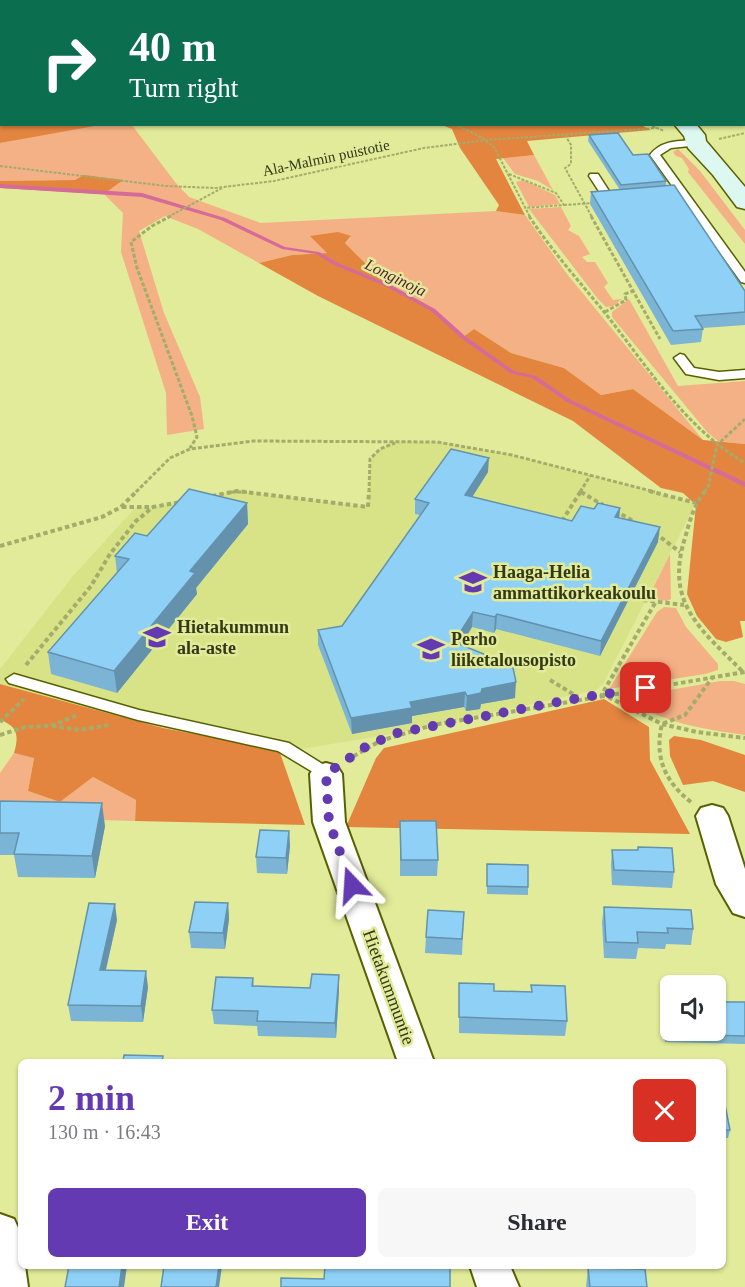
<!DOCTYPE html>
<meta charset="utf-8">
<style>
:root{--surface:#fff;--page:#f7f7f7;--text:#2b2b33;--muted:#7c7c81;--accent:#643ab2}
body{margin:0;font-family:Georgia,serif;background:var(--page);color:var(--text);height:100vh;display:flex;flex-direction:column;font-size:22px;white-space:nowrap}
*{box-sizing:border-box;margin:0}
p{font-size:20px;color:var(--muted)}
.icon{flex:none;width:33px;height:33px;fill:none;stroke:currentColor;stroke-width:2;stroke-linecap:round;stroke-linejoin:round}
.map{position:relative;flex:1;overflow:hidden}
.side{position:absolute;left:18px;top:1059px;width:708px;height:210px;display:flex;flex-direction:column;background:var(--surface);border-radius:9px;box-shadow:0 2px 4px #0004}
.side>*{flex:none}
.banner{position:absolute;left:0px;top:0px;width:746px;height:126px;box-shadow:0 2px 4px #0004;background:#0b6e4f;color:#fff;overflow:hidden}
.tools{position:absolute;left:660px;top:975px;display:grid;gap:12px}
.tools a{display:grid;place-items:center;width:66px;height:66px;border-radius:9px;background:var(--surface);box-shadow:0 2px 4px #0004;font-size:30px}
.pin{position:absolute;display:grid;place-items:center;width:51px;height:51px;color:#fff;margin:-26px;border-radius:12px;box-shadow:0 3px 9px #0006}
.me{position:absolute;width:66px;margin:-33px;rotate:340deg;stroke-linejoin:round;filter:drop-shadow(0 0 4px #0008)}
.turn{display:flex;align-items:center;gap:21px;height:126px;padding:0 30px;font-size:27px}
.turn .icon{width:78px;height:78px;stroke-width:2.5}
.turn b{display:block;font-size:42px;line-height:51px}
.round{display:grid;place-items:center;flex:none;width:63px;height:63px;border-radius:9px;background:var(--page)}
.overview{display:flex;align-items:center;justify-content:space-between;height:102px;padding:0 30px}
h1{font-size:36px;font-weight:700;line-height:45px;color:var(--accent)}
.cta{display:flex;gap:12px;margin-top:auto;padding:12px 30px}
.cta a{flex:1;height:69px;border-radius:9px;background:var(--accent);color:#fff;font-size:24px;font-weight:700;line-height:69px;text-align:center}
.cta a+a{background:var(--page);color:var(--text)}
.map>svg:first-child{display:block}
.built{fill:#d8e388}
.green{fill:#f4b185}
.forest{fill:#e3853f}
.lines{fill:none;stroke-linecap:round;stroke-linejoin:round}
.stream{fill:#d56b98;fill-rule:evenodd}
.lane-casing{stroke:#596000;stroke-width:3}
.street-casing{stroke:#596000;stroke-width:4}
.secondary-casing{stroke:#596000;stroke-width:3}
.primary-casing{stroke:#6da98d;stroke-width:3}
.path-far2{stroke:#a4ac6b;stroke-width:2;stroke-dasharray:3 1.5;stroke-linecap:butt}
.path-far1{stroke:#a4ac6b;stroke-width:3;stroke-dasharray:4 2;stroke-linecap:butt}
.path{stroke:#a4ac6b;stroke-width:4;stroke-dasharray:4.5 3;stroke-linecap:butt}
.lane{fill:#fff;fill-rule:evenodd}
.street{fill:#fff;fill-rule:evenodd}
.secondary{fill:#dcf8f0;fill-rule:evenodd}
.primary{fill:#b9f0e1;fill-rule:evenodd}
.wall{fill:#7bb4d4}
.shaded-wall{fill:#6492ac}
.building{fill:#8fd1f6;stroke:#6492ac;stroke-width:1.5}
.route{stroke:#643ab2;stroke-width:10;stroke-dasharray:0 18}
.labels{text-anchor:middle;stroke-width:5;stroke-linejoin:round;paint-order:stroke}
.far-street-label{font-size:15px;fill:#343816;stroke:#e1eb99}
.far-water-label{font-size:16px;font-style:italic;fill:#571535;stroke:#e1eb99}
.poi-label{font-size:18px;font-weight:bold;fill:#343816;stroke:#e1eb99;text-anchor:start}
.street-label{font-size:18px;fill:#343816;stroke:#e1eb99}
</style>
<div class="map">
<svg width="745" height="1287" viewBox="0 0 745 1287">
<rect width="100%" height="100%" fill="#e1eb99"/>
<path class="built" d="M398,441L437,442L512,455L696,503L603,684L596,690L397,733L290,751L163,728L0,684V669L73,576L136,507H154L237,491L368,507L370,459L380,449Z"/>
<path class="green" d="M93,125H132L175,182L189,197L261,223L496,211L525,215L567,274L703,440L633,389L601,395L564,368L511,353L474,329L463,337L433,310L387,285L345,243L351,237L311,236L328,253L292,255L259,263L198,229L165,216L139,231L164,313L200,397L204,429L167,435L166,393L121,252L123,213L104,194L122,180L0,181V143Z
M678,149L700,171L745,230V244L688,172L689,169L682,158L676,156L673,152Z
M534,155L553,190L538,181L515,174L503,158Z
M523,180L555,195L560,204L529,207L516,182Z
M561,207L571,226L568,230L579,236L590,254L582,257L587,262H595L608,283L604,287L613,300L622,299L613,306L606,307L598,299L529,209Z
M629,299L678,386L745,381V444L718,441L708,433L612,317V312Z
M670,554L671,599L667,601L648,598Z
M664,607L676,608L686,627L718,664V670L705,674L609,689L657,612Z
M720,681H734L745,684V735C703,729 662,723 626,698Z
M14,753L34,757L28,791L60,802L93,777L136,800L135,821L0,817V773Z"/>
<path class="forest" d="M440,0H745V51L744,2Z
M0,61L2,124L100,125L0,143Z
M639,124L651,130L527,141L534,155L496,159L525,215L496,211L499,205L460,148L452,129L442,125Z
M84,175L123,180L104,194L0,188V181L75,180Z
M338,232L351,236L345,243L387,285L433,310L463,337L474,329L511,353L564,368L601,395L633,389L703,440L745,444V621H740L743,637L726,642L716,639L697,616L687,594L696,505L683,493L661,488L573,421L318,296L259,263L292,255L327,253L310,236Z
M0,684L163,728L279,750L305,825L135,821L136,800L93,777L60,802L28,791L34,758L14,753C19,736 18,726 0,720Z
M604,699L649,727L650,760L690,834L346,827L376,758L384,748Z
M674,736L701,740L745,755V792L713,781L683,785L670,756L669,740Z"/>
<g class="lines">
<path class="stream" d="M0,184L142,193L225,218L285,247L319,252L338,263L389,284L435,309L465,336L514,371L536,376L571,400L745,482V487L567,402L532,378L510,373L461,338L431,311L385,286L334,265L316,254L282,249L221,220L142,197L0,188Z"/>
<defs>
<path id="lane" d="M696,140L699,141V145L671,148L660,155L745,272V283L741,282L650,155C661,140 679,141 696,140Z
M590,174H598L611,194H623V198L604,199L589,176Z
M680,354L684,355L694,368L719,372L745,370V378L719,380L686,374L674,358Z
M14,674L139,710L289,743L332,770L334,774L332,778L326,780L278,751L138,720L9,683L6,679Z"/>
<path id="street" d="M744,89H745V99H744Z
M326,763L337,766L342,774L345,822L434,1062H398L313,822L310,774L315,766Z
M712,805L723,808L728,816L745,869V917L733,913L716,884L696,816L701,808Z
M0,1214L14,1219L20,1232L21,1266H25L28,1287H0Z
M470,1266H510L519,1287H477Z"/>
<path id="secondary" d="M382,0H405L406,2H383Z
M674,124H696L705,135L706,141L745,187V209L737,207L713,175L688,148L684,136Z"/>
<path id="primary" d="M151,0H171L150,2Z
M2,44V56L0,57V45Z"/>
</defs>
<use href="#lane" class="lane-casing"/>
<use href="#street" class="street-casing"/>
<use href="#secondary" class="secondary-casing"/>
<use href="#primary" class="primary-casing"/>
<path class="path-far2" d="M267,0L269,2
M106,2L113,0
M224,2L226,0
M275,2L280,0
M454,124L483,138L494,147L530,217
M648,124L664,131
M565,135L571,145V164L565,168L592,217
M719,139L745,133
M0,166L166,186L215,188L274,181L424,148L487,140L656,128
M509,174L556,193L564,205L525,208
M564,205L593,203
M168,217L222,188"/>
<path class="path-far1" d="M171,216L152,226L131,242L137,268L192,416L197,437L190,448
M529,216C551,250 579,281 605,313C648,367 684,427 745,463
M591,216L660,339
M605,312L626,300L625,294L633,291
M136,492L170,458L190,449L253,441L437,442L512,455L655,492
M231,492H247
M369,492L370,459L380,449L395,443
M580,492L590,476
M704,492L708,487L717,445L745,419"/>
<path class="path" d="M649,491L696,503
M705,491C694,505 690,520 685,538C664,604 702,630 744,673
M581,492L603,505
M212,496L237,491L368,507L369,491
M122,507H153
M615,511L635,522
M562,521L581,491
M655,533L680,552
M0,546L102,517L121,507L137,491
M643,600L684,605
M655,603L602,694L662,724L697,732L745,738
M26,665L91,586L110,554L136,521L153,507L181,502
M550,680L578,697
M0,722L24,699
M52,726L80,730L109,725
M0,735L25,727L51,726L77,715
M347,760L380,741L433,725L745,672
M691,802C665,782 654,757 662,724L685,715L712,678"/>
<use href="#lane" class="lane"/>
<use href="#street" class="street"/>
<use href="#secondary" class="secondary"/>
<use href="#primary" class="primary"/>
</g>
<path class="wall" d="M47,0H89L86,2H53Z
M589,135L633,155L666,181V186L745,291V325L703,328L701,342L671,345L590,204L591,192L620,190L588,141Z
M488,472L472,497L572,521L619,518L658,542L600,656L496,629L494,633L472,627L461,645L515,698L481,704L480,709L466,711L464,707L412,716V723L352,734L318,645V630L342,626L420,515L415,514V499Z
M247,503L248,524L196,588L197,594L117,693L51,674L48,652L117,573L115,556L147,536Z
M0,801L105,826L95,878L18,877L14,855H0Z
M400,821L438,860L437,876H400Z
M289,831L290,846L287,874L257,873L256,857Z
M638,847L674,872L672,888L612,885L611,865L612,850H638Z
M487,872L528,887V895L487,894Z
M228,903L229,919L225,949L191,948L189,932Z
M604,907L693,929L691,945L666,944L665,949L638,948L636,959L604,958L602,922Z
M464,912L462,955L425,953L426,937Z
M117,920L106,970L148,987L143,1022L71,1021L68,1005Z
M339,975V990L336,1038L258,1036L257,1026L214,1024L212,1010L253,978L254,986L310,988Z
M459,983L494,991L531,992V985L567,1021L565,1036L459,1033Z
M663,1000L745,1002V1044L665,1042L661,1008Z
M723,1105L730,1130L728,1138H723Z
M588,1268L647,1287H586Z"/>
<path class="shaded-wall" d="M73,0H89L86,2H73Z
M489,458L488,472L464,510L465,495Z
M247,503L248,524L196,588L197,594L117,693L114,671L190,571Z
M620,508L619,523L615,517Z
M660,527L658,542L600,656L601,641Z
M473,612L472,627L454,657V642Z
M497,614L496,629L494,633L495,617Z
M516,682L515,698L481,704L480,709L466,711L467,696L482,689Z
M465,692L464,707L412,716V723L352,734L351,718L410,702Z
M102,803L105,826L95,878L92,856Z
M289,831L290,846L287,874L286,858Z
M228,903L229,919L225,949L223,933Z
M115,904L117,920L102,986L100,970Z
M146,971L148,987L143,1022L141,1006Z
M339,975V990L336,1038L335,1023Z
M122,1266H127L124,1287H119Z
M219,1266H222L219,1287H216Z"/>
<path class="building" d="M618,133L633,155L648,154L666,181L621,185L589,135Z
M674,185L745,291V312L695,316L703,329L673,331L591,192Z
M451,449L489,458L465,495L572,521L581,506L594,509L598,503L620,508L615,517L660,527L601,641L497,614L495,617L473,612L454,642L491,657L511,658L516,682L482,689L481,693L467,696L465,692L410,702L412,708L351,718L318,630L342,626L429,503L415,499Z
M189,489L247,503L190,571L195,573L114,671L48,652L129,559L115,556L135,533L147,536Z
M0,801L102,803L92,856L14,854L19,833H0Z
M400,821H436L438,860H401Z
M260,830L289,831L286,858L256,857Z
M638,847L672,848L674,872L614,870L612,850H638Z
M487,864L528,865V887L487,886Z
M195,902L228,903L223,933L189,932Z
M89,903L115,904L100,970L146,971L141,1006L68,1005Z
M604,907L691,910L693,929L667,928L668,933L637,932L638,943L606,942Z
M428,910L464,912L462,939L426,937Z
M312,974L339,975L335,1023L257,1021L258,1011L212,1010L216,977L253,978L252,986L310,988Z
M459,983L494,984V991L532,992L531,985L565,986L567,1021L459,1017Z
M663,1000H670V1030H716V1002H745V1036L667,1034Z
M124,1055L163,1056L162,1062H123Z
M238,1060H272V1062H238Z
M723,1105H725L730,1130H723Z
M69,1266H122L119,1287H65Z
M164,1266H219L216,1287H161Z
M325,1266H450V1287H281V1278L324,1279Z
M588,1268L645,1269L647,1287H590Z"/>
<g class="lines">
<path class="route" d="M352,885L329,822L326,774L367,746L397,733L579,698L646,688"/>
</g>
<defs>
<symbol id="university-bare" viewBox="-9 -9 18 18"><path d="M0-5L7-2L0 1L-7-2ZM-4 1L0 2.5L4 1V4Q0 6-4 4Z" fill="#643ab2" stroke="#e1eb99" stroke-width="2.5" paint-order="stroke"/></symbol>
<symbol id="school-bare" viewBox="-9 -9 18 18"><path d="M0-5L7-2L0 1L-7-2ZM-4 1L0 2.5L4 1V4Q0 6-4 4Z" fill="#643ab2" stroke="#e1eb99" stroke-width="2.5" paint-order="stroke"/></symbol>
</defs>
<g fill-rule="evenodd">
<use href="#university-bare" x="454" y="563" width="38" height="38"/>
<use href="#school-bare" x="138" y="618" width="38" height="38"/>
<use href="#school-bare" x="412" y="630" width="38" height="38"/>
</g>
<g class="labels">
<g class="far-street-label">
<text transform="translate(326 158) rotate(-12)" y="5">Ala-Malmin puistotie</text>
</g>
<g class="far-water-label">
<text transform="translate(396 277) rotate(26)" y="6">Longinoja</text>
</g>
<g class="poi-label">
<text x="493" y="578">Haaga-Helia<tspan x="493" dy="21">ammattikorkeakoulu</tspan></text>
<text x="177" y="633">Hietakummun<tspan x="177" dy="21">ala-aste</tspan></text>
<text x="451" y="645">Perho<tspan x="451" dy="21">liiketalousopisto</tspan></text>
</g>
<g class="street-label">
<text transform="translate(389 987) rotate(70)" y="6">Hietakummuntie</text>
</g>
</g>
</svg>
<div class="tools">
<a><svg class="icon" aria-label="sound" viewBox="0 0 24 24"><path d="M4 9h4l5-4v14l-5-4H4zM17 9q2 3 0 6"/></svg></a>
</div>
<div class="pin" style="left:646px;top:688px;background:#d93025"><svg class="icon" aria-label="arrive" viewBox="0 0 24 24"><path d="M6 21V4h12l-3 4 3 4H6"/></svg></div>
<svg class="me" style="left:352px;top:885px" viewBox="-20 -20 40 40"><path d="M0-17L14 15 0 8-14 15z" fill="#643ab2" stroke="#fff" stroke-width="4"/></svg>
<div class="banner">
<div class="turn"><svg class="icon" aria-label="right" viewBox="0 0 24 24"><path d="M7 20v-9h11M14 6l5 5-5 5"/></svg><div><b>40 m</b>Turn right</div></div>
</div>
<section class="side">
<div class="overview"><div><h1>2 min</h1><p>130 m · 16:43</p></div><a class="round" style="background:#d93025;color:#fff"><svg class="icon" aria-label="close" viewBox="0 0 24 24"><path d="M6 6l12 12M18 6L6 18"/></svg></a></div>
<div class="cta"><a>Exit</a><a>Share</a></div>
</section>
</div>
